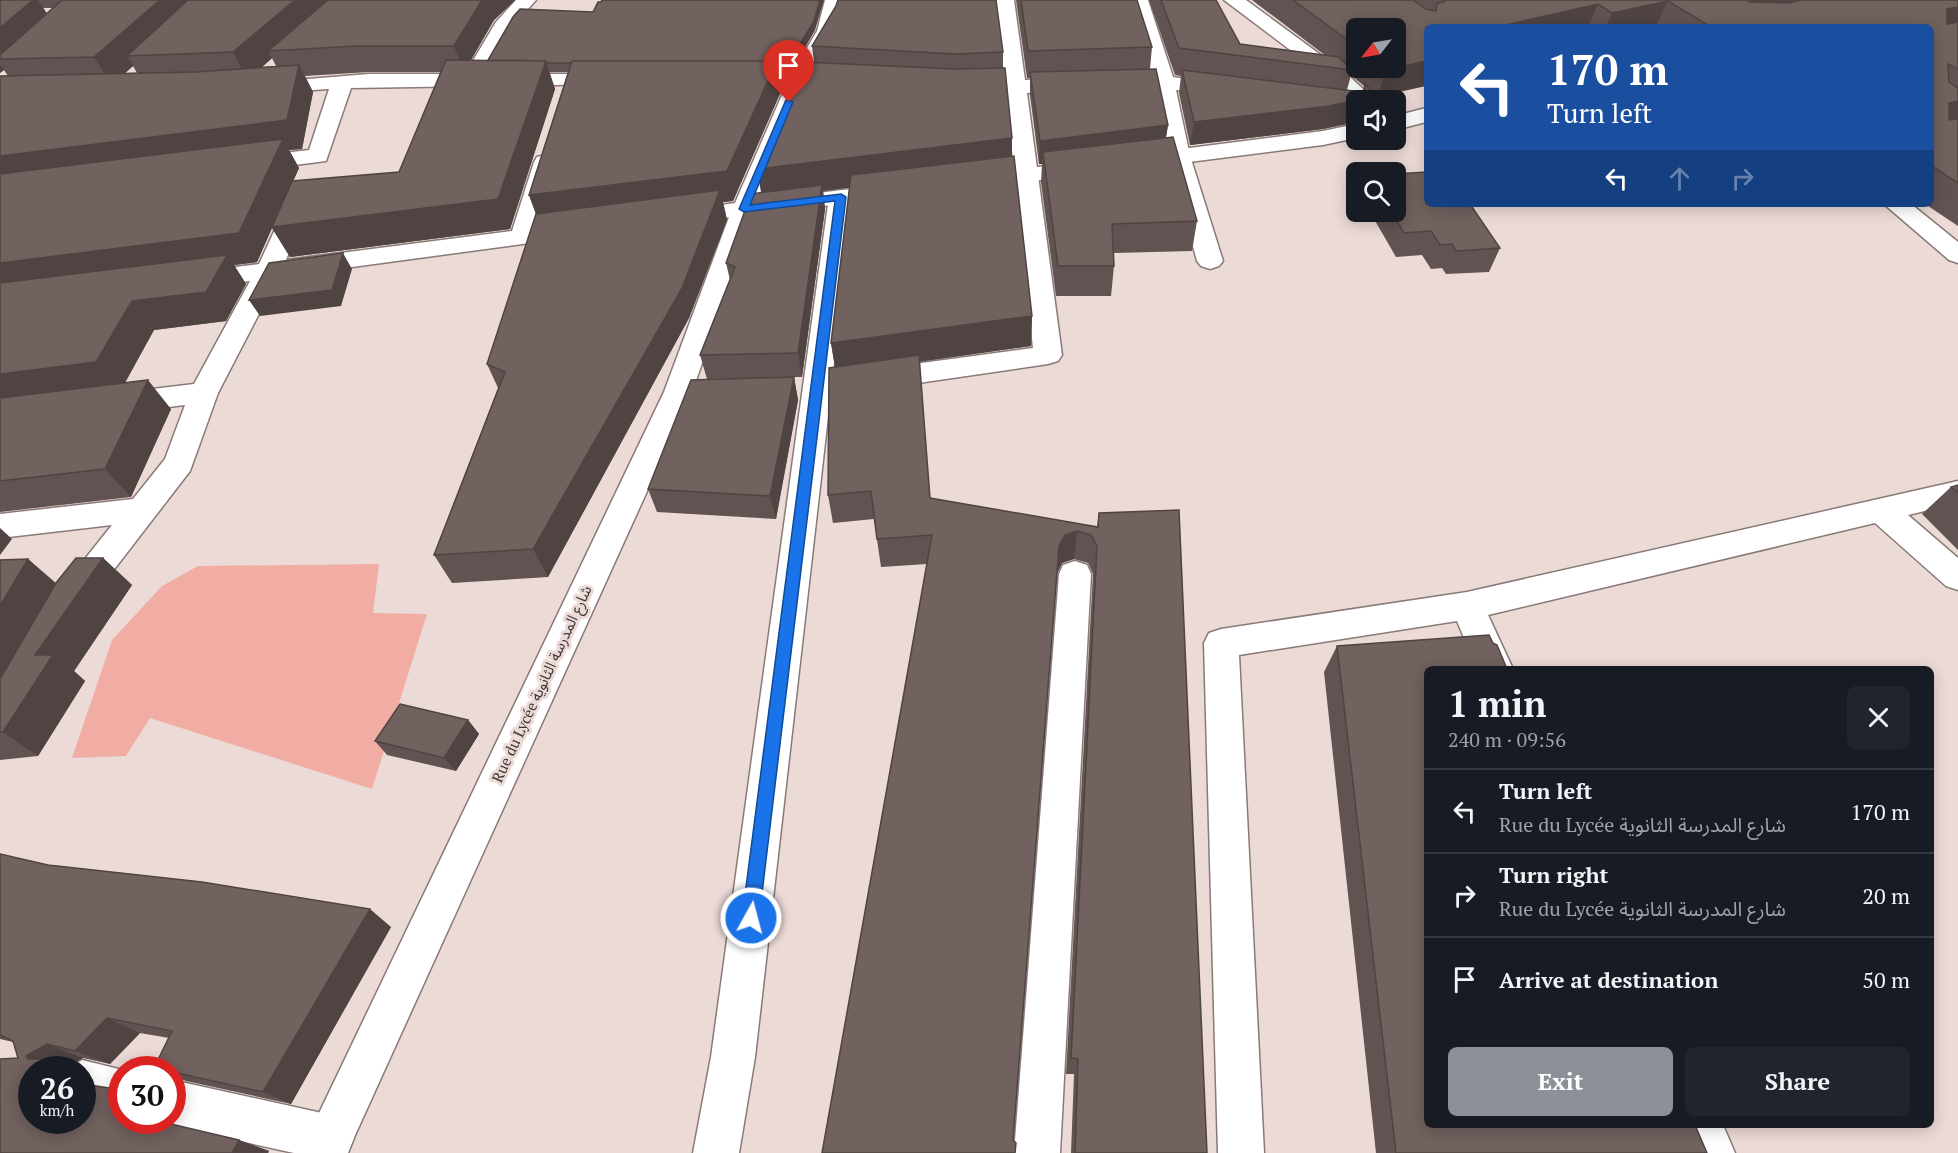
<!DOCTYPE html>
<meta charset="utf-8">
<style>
:root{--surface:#171b24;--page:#20242c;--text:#f1f3f6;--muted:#9ea1a6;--line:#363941;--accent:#8c9099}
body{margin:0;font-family:"PT Serif","Noto Sans Arabic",serif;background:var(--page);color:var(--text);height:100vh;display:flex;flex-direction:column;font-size:22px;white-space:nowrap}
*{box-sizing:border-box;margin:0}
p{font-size:20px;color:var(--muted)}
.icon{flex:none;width:33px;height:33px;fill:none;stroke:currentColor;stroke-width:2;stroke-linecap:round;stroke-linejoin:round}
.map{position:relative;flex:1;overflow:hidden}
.details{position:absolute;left:1424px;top:666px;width:510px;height:462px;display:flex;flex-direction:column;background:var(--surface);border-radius:9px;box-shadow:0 3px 15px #0003}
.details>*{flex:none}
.hud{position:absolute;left:1424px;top:24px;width:510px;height:183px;border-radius:9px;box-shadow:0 3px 15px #0003;background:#1a4fa0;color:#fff;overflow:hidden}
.needle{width:39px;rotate:239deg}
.tools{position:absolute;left:1346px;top:18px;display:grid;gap:12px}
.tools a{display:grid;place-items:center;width:60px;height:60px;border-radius:9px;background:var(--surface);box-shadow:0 3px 15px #0003;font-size:30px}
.speed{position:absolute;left:18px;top:1056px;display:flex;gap:12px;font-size:30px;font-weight:700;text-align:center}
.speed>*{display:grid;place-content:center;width:78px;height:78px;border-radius:50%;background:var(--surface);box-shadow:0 3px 15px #0003;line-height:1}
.speed small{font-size:15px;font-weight:400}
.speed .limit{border:9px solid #d22;background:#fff;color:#111}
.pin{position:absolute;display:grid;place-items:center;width:51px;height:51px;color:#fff;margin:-62px -26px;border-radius:50% 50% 50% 0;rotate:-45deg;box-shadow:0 0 6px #0007}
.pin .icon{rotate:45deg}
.me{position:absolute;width:66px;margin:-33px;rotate:7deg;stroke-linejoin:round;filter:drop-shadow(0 0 4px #0008)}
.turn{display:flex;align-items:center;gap:21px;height:126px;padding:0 24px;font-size:27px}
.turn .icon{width:78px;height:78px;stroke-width:2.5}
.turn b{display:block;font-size:42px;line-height:51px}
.lanes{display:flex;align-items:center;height:57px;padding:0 24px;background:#0003;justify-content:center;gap:30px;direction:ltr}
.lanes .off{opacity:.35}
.round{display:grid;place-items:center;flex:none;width:63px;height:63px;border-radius:9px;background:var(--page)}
.summary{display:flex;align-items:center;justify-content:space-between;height:102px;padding:0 24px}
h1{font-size:36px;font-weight:600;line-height:45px}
.cta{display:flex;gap:12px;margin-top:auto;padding:12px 24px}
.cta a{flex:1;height:69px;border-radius:9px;background:var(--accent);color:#fff;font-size:24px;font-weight:600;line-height:69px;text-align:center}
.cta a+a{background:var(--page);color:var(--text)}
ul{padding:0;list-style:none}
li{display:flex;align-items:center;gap:18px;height:84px;padding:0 24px;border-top:2px solid var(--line)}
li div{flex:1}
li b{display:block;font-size:22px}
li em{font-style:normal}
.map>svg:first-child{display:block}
.green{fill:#f1ada3}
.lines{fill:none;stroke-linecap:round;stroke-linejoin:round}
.street-casing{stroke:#897977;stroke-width:3}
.secondary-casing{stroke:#897977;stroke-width:3}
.street{fill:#fff;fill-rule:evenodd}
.secondary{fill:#fff;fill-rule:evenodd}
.wall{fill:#615352;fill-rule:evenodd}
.shaded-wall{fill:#4f4442}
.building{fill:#71615f;stroke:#4f4442;stroke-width:1.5}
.route{fill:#1a73e8;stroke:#114b97;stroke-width:1.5}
.labels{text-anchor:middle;stroke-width:6;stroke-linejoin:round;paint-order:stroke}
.street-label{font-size:15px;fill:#403837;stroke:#ecdad7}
</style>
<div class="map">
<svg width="1958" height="1153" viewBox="0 0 1958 1153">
<rect width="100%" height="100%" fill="#ecdad7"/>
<path class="green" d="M379,564L373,613L427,614L372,789L150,718L126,756L72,758L112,640L162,586L198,566Z"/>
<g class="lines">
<defs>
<path id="street" d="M516,0H536L514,25L486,74H610L617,76L620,80L617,84L351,88L326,161L249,171L241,169L238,164L241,159L249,157L309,150L329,89L266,93L259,91L255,87L259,83L369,74H465L496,22Z
M825,0H845L837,31L811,76L848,79L852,83L848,87L806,88L753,214L680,224L671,222L668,217L671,212L735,203L785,88L736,86L729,84L726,80L729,76L736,74L791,75L817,31Z
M994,0H1014L1025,80L1152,76L1128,0H1148L1173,77L1231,86L1235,90L1231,94L1224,96L1176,90L1190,156L1223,261L1219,266L1210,269L1201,266L1197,261L1168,156L1155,89L1027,93L1062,355L1058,361L1048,364L877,389L867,386L863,379L867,372L877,369L1033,348L1006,94L961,95L954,93L950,89L954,85L1005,81Z
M1224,0H1246L1348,75L1375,100H1356V104L1334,83Z
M545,155L553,157L556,162L537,228L573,224L582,226L585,231L582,236L278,277L218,393L190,471L89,602L77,606L65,602L60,593L65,584L112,525L0,538V514L133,499L165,459L185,405L119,413L109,410L105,403L109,396L119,393L194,384L250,281L195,288L186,286L182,280L186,274L195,272L259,264L290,197L298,195L306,197L310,202L286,260L512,231L534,162L537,157Z
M841,190L849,192L853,197L755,1057L739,1153H693L711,1057L829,197L833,192Z
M1884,204H1911L1958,242V263L1949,260Z
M1958,481V503L1908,515L1958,558V590L1946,586L1875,523L1488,615L1513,669H1477L1457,621L1239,655L1264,1153H1218L1204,643L1209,633L1221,629L1467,592Z
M1075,561L1087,565L1091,574L1060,1153H1014L1059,574L1063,565Z
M82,1060L123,1070L122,1115L82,1106V1070H65Z
M172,1080L331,1115L347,1122L354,1138L348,1153H294L172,1126L159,1120H172Z
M1676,1125H1723L1735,1153H1688Z"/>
<path id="secondary" d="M1426,108V122L1395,130V116Z
M1356,124V138L1323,145L1134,169L1126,167L1123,162L1126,157L1134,155L1323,131Z
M1086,161L1094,163L1098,168L1094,173L973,189L965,187L961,182L965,177L973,175Z
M892,184L900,186L904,191L900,196L754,215L692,392L347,1153H300L664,392L732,209L735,204L744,202Z"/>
</defs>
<use href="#street" class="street-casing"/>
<use href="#secondary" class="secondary-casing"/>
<use href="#street" class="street"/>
<use href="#secondary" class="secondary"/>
</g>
<path class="wall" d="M0,0H515L494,20L471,60H488L815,30L790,73H779L782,89L733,201L723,202L727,220L689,318L548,577L452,583L434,555L498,388L487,364L536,214L529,195L568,72H549L555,89L510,229L290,257L272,228L257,262L234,265L246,284L226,321L154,330L125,383L171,409L131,497L0,512V76H8L4,70L0,73ZM43,8H53L47,14ZM272,58L276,66L262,67ZM133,66L137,73H125ZM369,72H442L399,172L293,181L299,168L289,150L302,149L313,92L305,76Z
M1016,0H1137L1152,47L1150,69L1168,125L1166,138L1197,221L1192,251L1114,253V266L1111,296H1056L1041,182L1042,164H1039L1030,95V78H1027Z
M1149,0H1216L1240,44L1326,56L1252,0H1958V226L1925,204H1930V27H1426L1378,97L1380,100H1356V122L1323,129L1190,145L1179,93L1181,76L1175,75ZM1356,28L1395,68H1356ZM1351,75L1364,86L1362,92L1347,90Z
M836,6L1003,52V68L1012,138V156L1032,316L1031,346L919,362L930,498L1097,527L1099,513L1207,1153H1071L1074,1074H1066L1093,574L1088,563L1074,559L1062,563L1057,573L1013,1140L1015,1153L927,564L881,567L874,519L833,523L828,495L835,368L831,343L850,187L823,191L825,209L802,377H794L798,400L776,519L657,512L648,489L766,378L707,379L700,355L730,280L726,263L761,192L814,62L812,46Z
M1370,212H1395L1500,248L1489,272L1446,274L1442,268L1431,269L1422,255L1396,257Z
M1958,485V550L1922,514L1951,487Z
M103,558L132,585L74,671L85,681L38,756L0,760V560L28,559L56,583Z
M1337,646L1707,1153H1376L1324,672Z
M468,720L479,734L456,771L387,755L375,741Z
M0,854L48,865L391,927L291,1104L186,1081L172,1075V1070H159L154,1068L169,1038L140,1033L110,1064L83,1058L67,1067L72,1070H32V1120H158V1121L239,1140L269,1151L268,1153H0L18,1058L13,1042L0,1039Z"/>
<path class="shaded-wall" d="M33,0H38L54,24L0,59V28Z
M160,0H206L127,56L133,66L112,85L94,57Z
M295,0H337L268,51L272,58L248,80L233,52Z
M482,0H515L494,20L464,72L454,46Z
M820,0H824L815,30L790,73L788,64Z
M1750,0H1833L1739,21Z
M1668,1L1655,27H1606L1612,13Z
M1598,4L1588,27H1497Z
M1958,7V28L1930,35L1947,9Z
M546,61L555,89L510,229L290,257L272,228L257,262L234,265L246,284L226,321L154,330L120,391L0,406V156L299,65L313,92L302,149L289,150L299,168L273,227L498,199Z
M777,61L782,89L733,201L723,202L727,220L689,318L548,577L533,549L540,225L529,195Z
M1426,61V86L1377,97L1386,70Z
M0,65L4,70L0,73Z
M1362,99V100H1356V122L1323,129L1190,145L1194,122Z
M1958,101V123L1930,130L1949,103Z
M1168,125L1164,148L1043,152L1042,164H1039L1040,141Z
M1012,138V167L823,191L825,209L802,377L798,353L762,198L757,169Z
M343,253L352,269L341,306L260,316L249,300Z
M1032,316L1031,346L836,373L831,343Z
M794,377L798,400L776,519L770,496Z
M148,380L171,409L131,497L105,469Z
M0,528L12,539L0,555Z
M1077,531L1074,559L1062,563L1057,574L1059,546L1065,535Z
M103,558L132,585L74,671L85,681L38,756L3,732L35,655Z
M28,559L59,587L0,689V606Z
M468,720L479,734L456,771L444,758Z
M370,909L391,927L291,1104L263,1092Z
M107,1018L140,1033L110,1064L75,1051Z
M47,1044L83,1058L67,1067L72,1070H44L28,1059L26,1056Z
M239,1140L269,1151L268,1153H232Z"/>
<path class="building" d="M0,0H33L0,28Z
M62,0H160L94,57L0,59V55Z
M188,0H295L233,52L127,56Z
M328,0H482L454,46H357L268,51Z
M602,0H820L814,21L788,64H778L777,61H572L571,63H546V61L488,60L513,17L520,9L593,12L598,2H601Z
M838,0H996L1003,52L955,54L812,46L836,6Z
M1021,0H1137L1152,47L1028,51Z
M1161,0H1216L1240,44L1339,57L1352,70L1179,48Z
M1293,0H1413L1426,9L1436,11L1437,3L1444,2V0H1750L1749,2L1789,3L1802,0H1958V7L1947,9V24L1958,22V69L1948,64L1949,82L1958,88V101L1949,103V120L1958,119V183L1930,165V27H1711L1668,1L1612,13L1598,4L1497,27H1426V61L1386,70L1383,68H1395V28H1356V46Z
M446,60L546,61L498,199L272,227L292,181L399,172Z
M572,61H777L727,171L529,195Z
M804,62L954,69L1005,68L1012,138L757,169Z
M299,65L287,120L0,156V76L195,72Z
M1156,69L1168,125L1040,141L1030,72Z
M1182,70L1362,92L1365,90V84L1380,100H1364L1362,99L1329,106L1194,122Z
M1173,137L1197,221L1112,224L1114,266H1058L1043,152Z
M283,139L239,233L0,263V174Z
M1014,156L1032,316L831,343L851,175Z
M1426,172V204H1470L1500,248L1456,251L1452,244L1440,245L1431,231L1404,233L1392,212H1395V174Z
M822,185L798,353L700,355L735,267L726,263L751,194Z
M720,190L682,288L533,549L434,555L505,372L487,364L536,214Z
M343,253L332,290L249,300L269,263Z
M227,255L206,292L132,301L96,362L0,374V283Z
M919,355L930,498L1098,527L1099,513L1179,510L1207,1153H1075L1078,1059L1071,1058L1097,546L1091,535L1077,531L1065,535L1059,546L1013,1140L1016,1143L1015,1153H822L932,535L877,539L871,491L828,495L829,368Z
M794,377L770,496L648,489L691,380Z
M148,380L105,469L0,481V398Z
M1958,485V493L1951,487Z
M76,558H103L35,655H53L3,732H0V679L56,583Z
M28,559L0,606V560Z
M1489,635L1493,643L1497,645L1507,669H1426V1125H1695L1707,1153H1396L1337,646Z
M400,704L468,720L444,758L375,741Z
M0,854L48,865L202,882L370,909L263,1092L172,1072V1070H163L154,1068L172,1031L107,1018L75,1051L47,1044L26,1056L28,1059H43L44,1070H32V1120H82V1104L86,1105L89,1103L90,1085L122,1090V1120H154L239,1140L232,1153H0V1059L18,1058L13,1041L0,1035Z"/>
<path class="route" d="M786,100L793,102L750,205L841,194L846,197L759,918L757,924L751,927L745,924L742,918L835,201L744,212L739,209Z"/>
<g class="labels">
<g class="street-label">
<text transform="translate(542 684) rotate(-65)" y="5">Rue du Lycée شارع المدرسة الثانوية</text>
</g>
</g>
</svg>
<div class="tools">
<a><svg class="needle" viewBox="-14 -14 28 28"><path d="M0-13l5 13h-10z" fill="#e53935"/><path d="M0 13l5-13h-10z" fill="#9ea1a6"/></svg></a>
<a><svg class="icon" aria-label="sound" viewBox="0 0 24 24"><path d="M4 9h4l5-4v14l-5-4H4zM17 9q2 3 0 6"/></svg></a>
<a><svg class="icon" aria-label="search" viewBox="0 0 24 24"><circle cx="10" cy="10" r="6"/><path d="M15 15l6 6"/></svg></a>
</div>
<div class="speed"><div>26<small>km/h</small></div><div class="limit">30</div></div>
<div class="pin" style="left:789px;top:102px;background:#d93025"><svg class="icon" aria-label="arrive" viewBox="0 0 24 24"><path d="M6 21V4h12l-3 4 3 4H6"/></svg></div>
<svg class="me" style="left:751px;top:918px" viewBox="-20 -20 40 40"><circle r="17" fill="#1a73e8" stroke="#fff" stroke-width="3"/><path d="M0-11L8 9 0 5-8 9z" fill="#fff"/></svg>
<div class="hud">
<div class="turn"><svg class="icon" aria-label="left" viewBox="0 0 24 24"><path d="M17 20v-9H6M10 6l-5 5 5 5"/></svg><div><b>170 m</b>Turn left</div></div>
<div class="lanes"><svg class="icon" aria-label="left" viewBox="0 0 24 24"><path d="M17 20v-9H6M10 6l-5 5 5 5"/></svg><svg class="icon off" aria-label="ahead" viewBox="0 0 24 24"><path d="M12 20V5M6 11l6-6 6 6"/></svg><svg class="icon off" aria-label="right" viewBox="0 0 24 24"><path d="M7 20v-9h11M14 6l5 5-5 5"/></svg></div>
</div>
<section class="details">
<div class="summary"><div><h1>1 min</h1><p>240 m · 09:56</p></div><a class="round"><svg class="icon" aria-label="close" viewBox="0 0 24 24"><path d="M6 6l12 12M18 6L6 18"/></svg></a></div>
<ul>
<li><svg class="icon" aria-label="left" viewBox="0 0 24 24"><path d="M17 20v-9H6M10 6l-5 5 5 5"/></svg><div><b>Turn left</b><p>Rue du Lycée شارع المدرسة الثانوية</p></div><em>170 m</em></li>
<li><svg class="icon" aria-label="right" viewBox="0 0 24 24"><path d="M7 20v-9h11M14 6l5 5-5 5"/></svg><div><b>Turn right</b><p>Rue du Lycée شارع المدرسة الثانوية</p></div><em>20 m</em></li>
<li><svg class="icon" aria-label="arrive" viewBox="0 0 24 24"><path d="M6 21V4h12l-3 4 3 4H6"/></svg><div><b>Arrive at destination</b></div><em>50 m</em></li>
</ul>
<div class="cta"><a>Exit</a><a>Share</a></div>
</section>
</div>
